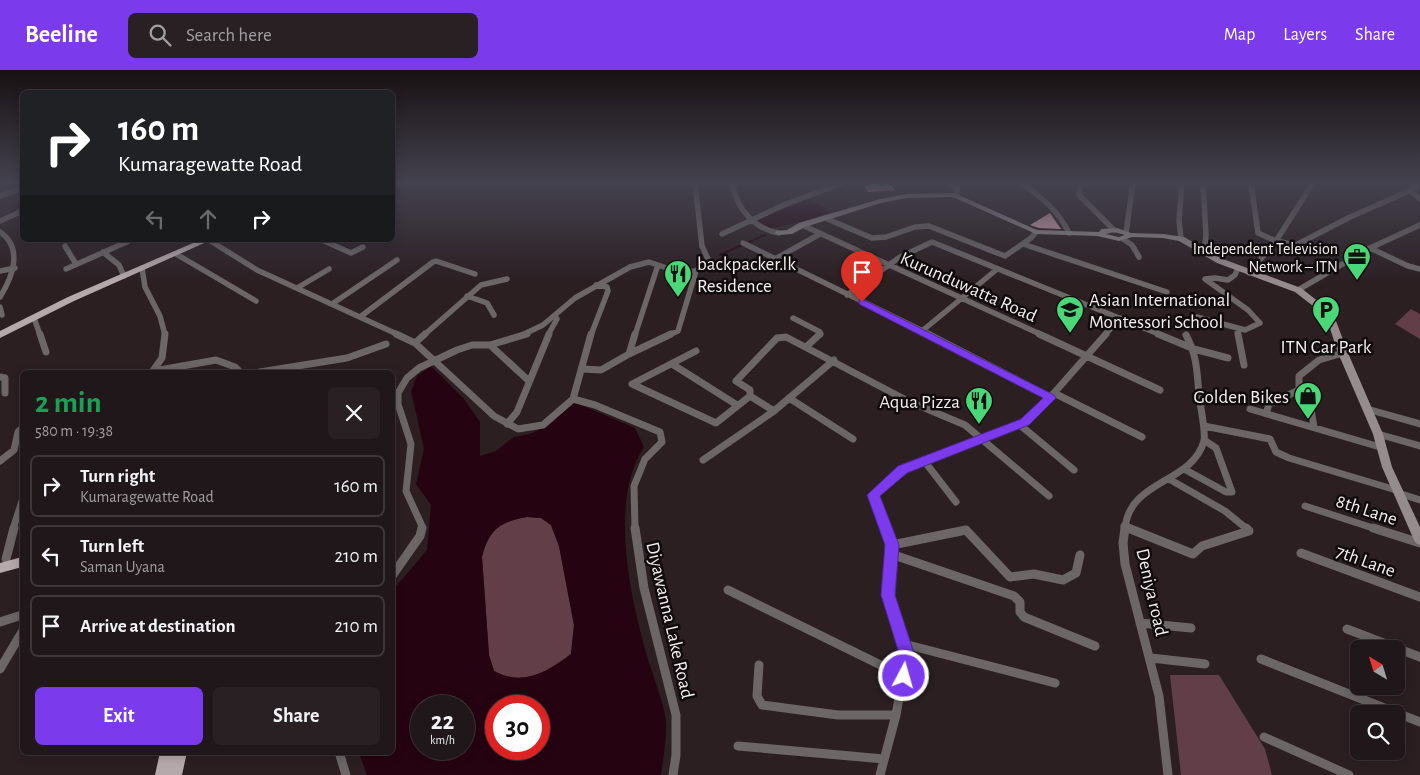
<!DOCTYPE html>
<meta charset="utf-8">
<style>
:root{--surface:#20171a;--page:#282023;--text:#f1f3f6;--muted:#a29fa2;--line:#3d3639;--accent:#7c3aed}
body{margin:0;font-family:"Alegreya Sans",sans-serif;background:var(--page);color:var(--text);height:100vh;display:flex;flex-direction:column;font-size:19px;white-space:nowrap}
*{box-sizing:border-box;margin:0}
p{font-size:16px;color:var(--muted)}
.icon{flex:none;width:28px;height:28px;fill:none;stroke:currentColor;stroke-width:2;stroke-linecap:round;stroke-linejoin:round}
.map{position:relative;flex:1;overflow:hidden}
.drawer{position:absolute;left:20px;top:300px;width:375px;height:385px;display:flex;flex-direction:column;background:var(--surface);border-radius:8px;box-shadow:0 2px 12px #0003,0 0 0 1px var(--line)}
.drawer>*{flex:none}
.banner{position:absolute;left:20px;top:20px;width:375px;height:152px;border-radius:8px;box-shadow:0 2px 12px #0003,0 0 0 1px var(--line);background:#202124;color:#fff;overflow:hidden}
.needle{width:32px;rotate:322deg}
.buttons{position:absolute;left:1350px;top:570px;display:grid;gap:10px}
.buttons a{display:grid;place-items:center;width:55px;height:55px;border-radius:8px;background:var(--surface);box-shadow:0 2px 12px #0003,0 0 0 1px var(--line);font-size:25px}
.speed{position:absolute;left:410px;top:625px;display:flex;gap:10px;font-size:25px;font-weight:700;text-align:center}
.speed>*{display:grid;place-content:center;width:65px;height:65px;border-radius:50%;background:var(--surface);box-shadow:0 2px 12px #0003,0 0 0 1px var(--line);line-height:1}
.speed small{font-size:12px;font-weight:400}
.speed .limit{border:8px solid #d22;background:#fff;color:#111}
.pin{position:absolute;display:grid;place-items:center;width:42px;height:42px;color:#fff;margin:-51px -21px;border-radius:50% 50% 50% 0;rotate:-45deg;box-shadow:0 0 5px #0007}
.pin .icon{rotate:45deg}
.me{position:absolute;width:55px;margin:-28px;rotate:6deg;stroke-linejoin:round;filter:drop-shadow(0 0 4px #0008)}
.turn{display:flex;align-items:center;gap:18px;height:105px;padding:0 15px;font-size:22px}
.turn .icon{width:65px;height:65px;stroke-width:2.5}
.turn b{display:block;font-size:35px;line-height:42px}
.lanes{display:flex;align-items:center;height:48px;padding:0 15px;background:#0003;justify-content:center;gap:25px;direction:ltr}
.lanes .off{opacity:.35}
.round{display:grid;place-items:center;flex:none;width:52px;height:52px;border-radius:8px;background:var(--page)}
.summary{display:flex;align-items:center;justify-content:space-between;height:85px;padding:0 15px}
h1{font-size:30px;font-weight:600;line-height:38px;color:#1e9e55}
.cta{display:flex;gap:10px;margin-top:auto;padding:10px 15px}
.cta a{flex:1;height:58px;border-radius:8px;background:var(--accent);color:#fff;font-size:20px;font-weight:600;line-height:58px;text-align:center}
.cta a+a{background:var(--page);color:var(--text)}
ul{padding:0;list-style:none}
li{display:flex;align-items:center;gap:15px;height:62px;margin:0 10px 8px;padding:0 5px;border:2px solid var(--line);border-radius:8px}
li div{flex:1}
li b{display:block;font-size:19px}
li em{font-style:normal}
header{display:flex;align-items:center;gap:30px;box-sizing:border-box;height:70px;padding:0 25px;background:var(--accent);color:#fff}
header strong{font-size:24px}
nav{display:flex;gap:28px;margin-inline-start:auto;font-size:18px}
.search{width:350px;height:45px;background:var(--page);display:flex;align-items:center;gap:12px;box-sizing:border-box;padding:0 18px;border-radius:8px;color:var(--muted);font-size:19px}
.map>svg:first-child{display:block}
.green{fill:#623e48}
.water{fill:#260310;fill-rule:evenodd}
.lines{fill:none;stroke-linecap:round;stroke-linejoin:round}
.stream{stroke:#260310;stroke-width:2}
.building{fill:#dfabb9}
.street-far2{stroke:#6c6667;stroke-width:5.5}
.street-far1{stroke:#6c6667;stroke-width:7}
.street{stroke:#6c6667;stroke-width:9}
.secondary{fill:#968c8e;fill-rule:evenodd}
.primary{fill:#b6a9ac;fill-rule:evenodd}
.route{fill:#7c3aed;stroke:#51269a}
.labels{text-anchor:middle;stroke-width:5;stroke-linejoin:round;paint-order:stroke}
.far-poi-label{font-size:16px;fill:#f4ecee;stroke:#100b0c;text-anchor:end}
.poi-label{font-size:19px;fill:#f4ecee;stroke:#100b0c;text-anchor:start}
.street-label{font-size:19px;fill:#f4ecee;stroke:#100b0c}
</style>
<header>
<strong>Beeline</strong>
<div class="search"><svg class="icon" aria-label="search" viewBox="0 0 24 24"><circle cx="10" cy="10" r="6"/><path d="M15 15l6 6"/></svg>Search here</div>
<nav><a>Map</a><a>Layers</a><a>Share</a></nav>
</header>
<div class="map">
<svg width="1420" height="705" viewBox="0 0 1420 705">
<rect width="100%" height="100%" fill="#2b1f22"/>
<path class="green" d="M1411,239L1420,244V269L1395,254Z
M527,447L541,448L551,455L559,476L574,555L571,584C547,602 523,617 494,601L489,585L482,487C489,459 500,452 527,447Z
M1170,605H1219L1265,679L1272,705H1181Z"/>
<path class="water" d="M810,129L831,142L804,151L768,159L757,150Z
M431,296L464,329L480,352V386L496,381L514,367L530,364L545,357L574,332L635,358L644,377C608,431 631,531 648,589C653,606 665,636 666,652C667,668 663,688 661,705H367L359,683L392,682L393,520L427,480L431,435L416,414L424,379L411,321L417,306ZM527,447L541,448L551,455L559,476L574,555L571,584C547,602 523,617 494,601L489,585L482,487C489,459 500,452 527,447ZM421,636H464V679H421ZM496,636H539V679H496Z"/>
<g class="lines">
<path class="stream" d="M720,185L765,165"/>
</g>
<path class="building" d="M869,113H889L895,120L868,122L864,116L870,115Z
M1050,143L1061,159L1039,158L1030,155Z"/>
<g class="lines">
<path class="street-far2" d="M737,113L733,117C738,140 755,159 779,163
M949,113L957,118L958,122L954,125
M1020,113C1040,125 1059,142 1069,163
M1080,113L1079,125L1114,160
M1203,113L1206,165L1204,182
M1251,113L1258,163L1276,171L1296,175L1350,147L1416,118L1410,113
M1410,120L1420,129
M0,126L22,118
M825,148L872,168L886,167L915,157L929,156L1005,186L1031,168L1036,162
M0,151L22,141
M802,155L1042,265
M0,162C24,178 12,208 0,227
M1126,163L1133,113
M722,164L786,134L843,113
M1123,169L1132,175L1139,187
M1181,169L1179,150L1182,113
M209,170L257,200L399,265
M322,170L351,183L363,177
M743,173L931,265
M1023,174L1167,222
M65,176L76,194
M1370,178L1408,196L1420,199
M103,182L119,195L124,206
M176,184L256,231
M775,189L820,164
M142,198L145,217L160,246L165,265
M66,199L131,170
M0,201L15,198
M1249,203L1276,171L1313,113
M297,218L329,199
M1298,220L1370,178L1420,155
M847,225L900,187L932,172L1161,265
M467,226L487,233L494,245
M332,234L397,190
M0,237L2,245
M360,247L433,192L436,191L475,204
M1197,247L1245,260L1260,253L1248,240L1205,209L1215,208L1228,210L1235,205L1238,198
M34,248L40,265
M793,248L820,262V265
M1237,259L1238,265
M922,261L996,200
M424,265L481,215L507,209
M522,265L543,255L575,228L630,197L649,192L679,202L696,201L708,189L702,176L695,113
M548,265L557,249L555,246
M591,265L608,221L607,217L596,215
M635,265L658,195
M669,265L678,261L696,201
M1105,265L1120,248"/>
<path class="street-far1" d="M40,264L46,282
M396,264L415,273L494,346L518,359L543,355L573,329L591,264
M928,264L1050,327
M1039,264L1160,320
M1158,264L1194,279L1228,288
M1238,264L1244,295
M415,273L425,264
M490,275L529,311
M806,277L820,264
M696,281L632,314L716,353L750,326V320L736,311L777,268L786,267L908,331L965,355L1049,426
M629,284L635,264
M672,294L737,335
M583,299L601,300L629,284L671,264
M154,301L216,290L235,297L240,302
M152,302L162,288L165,264
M260,302L347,288L386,274
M0,307L5,308V323
M1054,323L1142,367
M750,326L774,341
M789,328L853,369
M573,329L595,335L660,362L662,372L645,389L634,416L635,459
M1250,339L1380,377
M1367,339L1420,354
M1266,344L1269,334L1299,320
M507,354L517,342L549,264
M1020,355L1074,400
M1204,356L1270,369L1276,382L1289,388L1396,420
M1314,357L1311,339L1299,320V306L1319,290L1343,283
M1378,364L1420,376
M703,390L774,341L834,290
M0,391L14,380L18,362L22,358
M925,392L956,432
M1184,399L1226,422H1232L1216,378L1204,370
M1169,409L1225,441L1247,459
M1398,423L1420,430
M1305,436L1376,459
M1124,456L1131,459
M13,459L22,431
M421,459L422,456L406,421L411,374L398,334V323L407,308L419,298L457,280L472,275H490L527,264
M886,459L873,425L903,400L1025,352L1054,323L1106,264
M1125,459C1129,409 1192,414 1204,371C1206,361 1200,336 1199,325C1197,302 1197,285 1186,265"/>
<path class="street" d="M635,458L644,518L676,645V685L673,705
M1125,458L1123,473L1125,494L1159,626L1168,705
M1128,458L1193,484L1202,476L1249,461L1246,458
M1373,458L1420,473
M892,475L966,460L1010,507L1034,504L1063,510L1076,503L1080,485
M1301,483L1420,527
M891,484L1014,526L1020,532V542L1024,547L1095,576
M6,489L14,458
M392,506L420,466L422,458
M728,520L903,606
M0,552L22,545
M1140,553L1191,558
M1347,559L1420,587
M904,574L1055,613
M1151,588L1205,594
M1261,589L1420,652
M759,595L757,626L762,635L838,645H896
M0,599L22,562
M1264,667L1349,705
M738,676L884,689
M339,682L346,705
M880,705L896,645L907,583L888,525L892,475L885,458"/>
<path class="secondary" d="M954,123L1037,160L1099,162L1101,159L1117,158L1131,163L1163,164L1184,167L1223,189L1301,218L1333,243L1348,283L1383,364L1392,397L1420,457V475L1416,473L1414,470L1382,397L1373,364L1338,283L1326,246L1295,222L1217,193L1179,171L1163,168L1132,167L1119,171L1097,166L1036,164L953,127L907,128L881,133L805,157L792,164L779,165L775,163L776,161L787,160L799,153L880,129L907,124ZM1114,162L1125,165L1119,167L1106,164Z"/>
<path class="primary" d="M200,170H211L74,231L0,268V261L68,227Z
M22,487V497L0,503V493Z
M160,682H187L182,705H155Z"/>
</g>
<linearGradient id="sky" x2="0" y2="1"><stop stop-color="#181113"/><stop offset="0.53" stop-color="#44424f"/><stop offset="1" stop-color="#44424f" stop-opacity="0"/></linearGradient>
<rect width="1420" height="212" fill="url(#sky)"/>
<path class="route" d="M862,229L1054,325L1056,328L1029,355L907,403L880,426L899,475L895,525L914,583L909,611L904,613L898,611L896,606L899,583L881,525L885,475L867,425L898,396L1021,349L1043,328L859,234V230Z"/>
<defs>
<symbol id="office-pin" viewBox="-11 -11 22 30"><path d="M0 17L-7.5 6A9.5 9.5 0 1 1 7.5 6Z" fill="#49d778" stroke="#100b0c"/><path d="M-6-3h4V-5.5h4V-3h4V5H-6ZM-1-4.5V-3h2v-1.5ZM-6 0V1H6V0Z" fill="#111"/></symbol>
<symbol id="restaurant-pin" viewBox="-11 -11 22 30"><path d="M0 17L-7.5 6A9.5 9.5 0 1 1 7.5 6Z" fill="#49d778" stroke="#100b0c"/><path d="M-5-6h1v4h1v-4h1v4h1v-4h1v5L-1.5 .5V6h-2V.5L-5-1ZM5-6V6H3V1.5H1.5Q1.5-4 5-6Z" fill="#111"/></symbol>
<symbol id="school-pin" viewBox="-11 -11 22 30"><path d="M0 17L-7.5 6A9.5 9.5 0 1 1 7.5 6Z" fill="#49d778" stroke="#100b0c"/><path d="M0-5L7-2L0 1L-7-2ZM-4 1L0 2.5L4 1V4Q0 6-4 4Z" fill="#111"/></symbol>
<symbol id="parking-pin" viewBox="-11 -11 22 30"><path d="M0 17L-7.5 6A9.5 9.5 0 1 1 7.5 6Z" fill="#49d778" stroke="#100b0c"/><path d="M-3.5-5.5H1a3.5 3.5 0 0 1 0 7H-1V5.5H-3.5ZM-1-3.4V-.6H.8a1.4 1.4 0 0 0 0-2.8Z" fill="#111"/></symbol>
<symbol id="shop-pin" viewBox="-11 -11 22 30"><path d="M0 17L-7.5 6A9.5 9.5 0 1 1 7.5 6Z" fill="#49d778" stroke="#100b0c"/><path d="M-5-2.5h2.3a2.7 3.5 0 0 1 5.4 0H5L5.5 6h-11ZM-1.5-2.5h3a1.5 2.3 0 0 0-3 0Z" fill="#111"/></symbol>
</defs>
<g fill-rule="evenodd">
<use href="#office-pin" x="1341" y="171" width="32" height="43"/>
<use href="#restaurant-pin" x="662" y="188" width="32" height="43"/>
<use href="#school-pin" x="1054" y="224" width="32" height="43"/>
<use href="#parking-pin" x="1310" y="224" width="32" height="43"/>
<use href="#shop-pin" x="1292" y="310" width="32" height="43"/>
<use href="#restaurant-pin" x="963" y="315" width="32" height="43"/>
</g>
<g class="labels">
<g class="far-poi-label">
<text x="1338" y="184">Independent Television<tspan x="1338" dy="18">Network – ITN</tspan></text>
</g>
<g class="poi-label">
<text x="697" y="200">backpacker.lk<tspan x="697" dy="22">Residence</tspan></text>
<text x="1089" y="236">Asian International<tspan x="1089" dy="22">Montessori School</tspan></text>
<text x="1326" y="283" text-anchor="middle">ITN Car Park</text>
<text x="1289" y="333" text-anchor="end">Golden Bikes</text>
<text x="960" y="338" text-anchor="end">Aqua Pizza</text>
</g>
<g class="street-label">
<text transform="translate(969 216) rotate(24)" y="7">Kurunduwatta Road</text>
<text transform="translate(1367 439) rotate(18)" y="7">8th Lane</text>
<text transform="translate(1366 490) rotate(20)" y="7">7th Lane</text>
<text transform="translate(1153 522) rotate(77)" y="7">Deniya road</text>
<text transform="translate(671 550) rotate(77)" y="7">Diyawanna Lake Road</text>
</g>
</g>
</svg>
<div class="buttons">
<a><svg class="needle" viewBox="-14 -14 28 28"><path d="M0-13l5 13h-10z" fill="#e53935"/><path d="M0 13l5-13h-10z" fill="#a29fa2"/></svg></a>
<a><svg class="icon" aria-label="search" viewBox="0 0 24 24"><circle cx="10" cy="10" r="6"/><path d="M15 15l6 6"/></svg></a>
</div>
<div class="speed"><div>22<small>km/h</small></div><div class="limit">30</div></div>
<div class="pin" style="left:862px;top:232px;background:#d93025"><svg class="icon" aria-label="arrive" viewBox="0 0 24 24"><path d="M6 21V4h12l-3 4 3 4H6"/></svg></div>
<svg class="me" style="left:904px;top:606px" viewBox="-20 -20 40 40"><circle r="17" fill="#7c3aed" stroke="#fff" stroke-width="3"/><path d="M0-11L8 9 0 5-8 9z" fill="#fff"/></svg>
<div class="banner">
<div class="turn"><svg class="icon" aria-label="right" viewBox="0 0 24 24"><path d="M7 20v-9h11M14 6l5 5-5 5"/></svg><div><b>160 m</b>Kumaragewatte Road</div></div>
<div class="lanes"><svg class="icon off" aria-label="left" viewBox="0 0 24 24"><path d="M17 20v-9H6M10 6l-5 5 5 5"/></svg><svg class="icon off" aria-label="ahead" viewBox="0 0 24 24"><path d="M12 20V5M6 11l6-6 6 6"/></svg><svg class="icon" aria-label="right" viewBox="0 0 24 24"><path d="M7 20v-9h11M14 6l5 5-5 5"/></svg></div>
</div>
<section class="drawer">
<div class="summary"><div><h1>2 min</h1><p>580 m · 19:38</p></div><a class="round"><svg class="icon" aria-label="close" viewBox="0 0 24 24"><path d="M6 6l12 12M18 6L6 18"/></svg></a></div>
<ul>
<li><svg class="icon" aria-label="right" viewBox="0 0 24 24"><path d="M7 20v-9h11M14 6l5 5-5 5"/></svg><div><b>Turn right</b><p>Kumaragewatte Road</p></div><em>160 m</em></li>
<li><svg class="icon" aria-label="left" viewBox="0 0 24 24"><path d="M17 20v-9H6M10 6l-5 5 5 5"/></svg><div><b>Turn left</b><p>Saman Uyana</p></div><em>210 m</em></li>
<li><svg class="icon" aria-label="arrive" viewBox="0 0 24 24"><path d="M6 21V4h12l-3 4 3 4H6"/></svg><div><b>Arrive at destination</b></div><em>210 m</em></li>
</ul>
<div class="cta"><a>Exit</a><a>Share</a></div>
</section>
</div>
